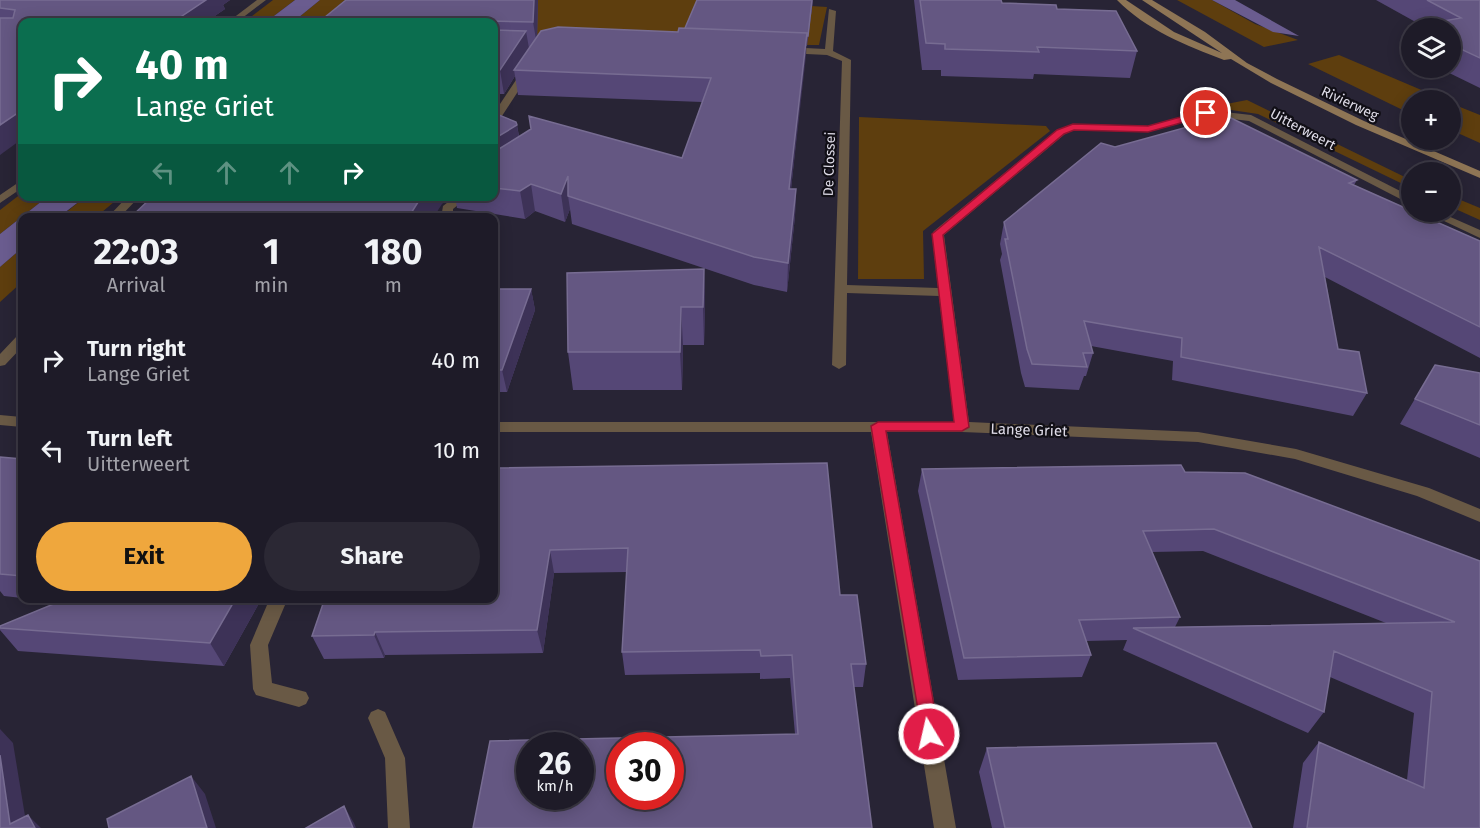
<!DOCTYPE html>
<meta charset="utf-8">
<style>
:root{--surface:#1e1b28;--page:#2b2834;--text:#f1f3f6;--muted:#a1a1a8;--line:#3c3945;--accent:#efa73d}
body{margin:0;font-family:"Fira Sans",sans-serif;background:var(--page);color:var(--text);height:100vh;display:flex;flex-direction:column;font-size:22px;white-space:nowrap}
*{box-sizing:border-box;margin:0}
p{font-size:20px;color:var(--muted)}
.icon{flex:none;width:33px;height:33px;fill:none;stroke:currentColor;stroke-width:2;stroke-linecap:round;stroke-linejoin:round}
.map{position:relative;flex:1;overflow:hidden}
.sheet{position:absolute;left:18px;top:213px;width:480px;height:390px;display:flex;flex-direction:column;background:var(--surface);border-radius:12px;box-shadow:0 3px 15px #0003,0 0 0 2px var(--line)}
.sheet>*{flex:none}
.top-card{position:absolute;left:18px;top:18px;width:480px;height:183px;border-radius:12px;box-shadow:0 3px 15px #0003,0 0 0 2px var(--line);background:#0b6e4f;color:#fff;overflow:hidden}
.controls{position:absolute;left:1401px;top:18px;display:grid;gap:12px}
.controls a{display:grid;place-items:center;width:60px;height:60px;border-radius:50%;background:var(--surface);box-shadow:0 3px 15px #0003,0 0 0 2px var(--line);font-size:30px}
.speed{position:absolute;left:516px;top:732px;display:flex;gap:12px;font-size:30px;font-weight:700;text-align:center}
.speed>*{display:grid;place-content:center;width:78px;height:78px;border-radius:50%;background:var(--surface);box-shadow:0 3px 15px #0003,0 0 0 2px var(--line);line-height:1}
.speed small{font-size:15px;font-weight:400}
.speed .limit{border:9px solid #d22;background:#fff;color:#111}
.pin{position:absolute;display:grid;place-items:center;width:51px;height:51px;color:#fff;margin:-26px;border:3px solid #fff;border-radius:50%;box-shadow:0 2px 6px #0007}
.me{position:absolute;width:66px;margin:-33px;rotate:351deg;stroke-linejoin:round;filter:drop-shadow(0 0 4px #0008)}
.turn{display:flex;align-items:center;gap:21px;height:126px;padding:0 18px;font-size:27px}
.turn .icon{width:78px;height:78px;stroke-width:2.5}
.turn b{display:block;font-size:42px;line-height:51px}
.lanes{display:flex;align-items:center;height:57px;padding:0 18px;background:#0003;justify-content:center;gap:30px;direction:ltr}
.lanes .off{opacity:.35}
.eta{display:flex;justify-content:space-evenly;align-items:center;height:102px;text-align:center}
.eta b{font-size:36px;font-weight:700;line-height:42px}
.action{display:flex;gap:12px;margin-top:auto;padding:12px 18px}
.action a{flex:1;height:69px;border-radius:36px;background:var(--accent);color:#111;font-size:24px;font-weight:700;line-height:69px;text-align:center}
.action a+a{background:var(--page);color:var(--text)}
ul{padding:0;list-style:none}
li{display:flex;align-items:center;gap:18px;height:90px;padding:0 18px}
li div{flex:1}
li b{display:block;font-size:22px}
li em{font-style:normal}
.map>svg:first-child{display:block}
.green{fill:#5e3e0e}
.water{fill:#6a5c8f}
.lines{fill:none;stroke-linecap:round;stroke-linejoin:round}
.street{fill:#695945;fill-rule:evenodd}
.secondary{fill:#8e7555;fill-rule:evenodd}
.wall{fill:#554776;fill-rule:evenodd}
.shaded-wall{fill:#3d3257}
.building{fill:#645782;stroke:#776c92;stroke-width:1.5;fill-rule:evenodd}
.route{fill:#e11d48;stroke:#92132f;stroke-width:1.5}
.labels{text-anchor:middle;stroke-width:4.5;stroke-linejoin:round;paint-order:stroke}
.far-street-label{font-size:14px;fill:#dedbe7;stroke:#110f16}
.street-label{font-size:15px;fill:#dedbe7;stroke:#110f16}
</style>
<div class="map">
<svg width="1480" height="828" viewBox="0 0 1480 828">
<rect width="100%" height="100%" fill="#282435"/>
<path class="green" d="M273,0H295L266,22H244Z
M320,0H345L319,22H293Z
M377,0H712L827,7L819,45L538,44L494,22H353Z
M1177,0H1212L1255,24L1298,40L1264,47Z
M1339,55L1445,100H1412L1411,114L1308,64Z
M1247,100L1411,180V188L1258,114L1211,107Z
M1450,103L1480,115V143L1451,130Z
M859,117L1046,126L1050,131L923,231L924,279H858Z
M22,193V196L47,197L0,234V210Z
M1451,196L1480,208V220L1451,207Z
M85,197H120L96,217L59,218Z
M22,248V282L0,302V267Z"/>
<path class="water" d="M295,0H320L293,22H266Z
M1212,0H1235L1299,36L1273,32Z
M47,197H85L59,217L22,218V248L0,267V234Z"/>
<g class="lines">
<path class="street" d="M257,0H266L237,22H228Z
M829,9L836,11L833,51L851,60L847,285L938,288L932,234L934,231L1057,130L1073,124L1148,126L1207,110L1251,115L1412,197V205L1249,121L1207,116L1148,132L1074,130L1065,134L944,235L969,422L1198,432L1296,449L1429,488L1480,509V522L1417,496L1295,459L1198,442L962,432H887L956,828H934L871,432H494V422H954L939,296L847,293L846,365L839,369L832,365L842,61L827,55L786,53L782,50L786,47L825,49Z
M524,68L532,70L498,122L494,123V113Z
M22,180V188L0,203V195Z
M128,196H140L119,218H107Z
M456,196H469L453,209V218H441L443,206Z
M1425,212H1439L1480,230V238Z
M22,335V347L5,365L0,366V354L17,336Z
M0,415L22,417V427L0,425Z
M270,598H288L268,645L272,683L306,692L309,698L306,704L299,707L256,695L253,689L250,645Z
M378,709L385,712L405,758L410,828H388L385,758L368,718L371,712Z"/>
<path class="secondary" d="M1117,0H1126L1174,32L1222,53L1142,0H1152L1205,32L1247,63L1277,79L1364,121L1480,171V178L1356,125L1271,83L1231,59L1224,60C1187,46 1145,29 1117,0Z"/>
</g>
<path class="wall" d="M0,0H230L223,5L225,9L206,22H22L0,155Z
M538,0L537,37L678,32L685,28L697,0H813L807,46H806L791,189H796L795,216L787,292L754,285L572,224L570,209L565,222L535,211L525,219L457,208L455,196H494V113L517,125L519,136L682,158L702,102L518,95L515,76L504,94H494V22H319Z
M914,0H1001L1002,3L1057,9L1137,51L1130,78L1034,74L1033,79L941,76V70H922Z
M1376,0H1480V88L1439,68H1450V28H1413L1414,26L1421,25Z
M1412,31V54L1403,49Z
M1115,147L1357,180L1354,185L1480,241V358L1325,277L1338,349L1367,393L1353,416L1172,380L1173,361L1091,346L1093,353L1086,376H1084L1079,390L1025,387L1021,373L1000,260L1002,254L1000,244L1004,222Z
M704,269L705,306L704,345H683L682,390H573L568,352Z
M494,289H531L535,310L507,392H494Z
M1435,365L1480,373V458L1400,424Z
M0,457L22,459V598L4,596L0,591Z
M494,468L840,595L866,664L863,687H854L872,828L795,734L790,678L760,679V673L625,675L622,652L627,572L554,573L543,653L385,655L384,658L324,659L312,636Z
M922,469L1185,472L1480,561V828H1293L1303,763L1319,742L1407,780L1414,713L1330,677L1324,712L1308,733L1123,650L1127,640L1086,641L1091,655L1082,677L958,680L918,491ZM1203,551L1386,623L1175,627L1180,617L1152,552Z
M31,598H262L224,666L18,651L0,630V626L61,601Z
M987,748L1252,828H992L979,772Z"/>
<path class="shaded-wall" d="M206,0H230L223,5L225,9L206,22H173Z
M534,0H538L537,45L533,22Z
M812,0H813L807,46L808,36Z
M526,31L530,54L514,70L515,76L504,94L500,70Z
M807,33L806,56L788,216L789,189Z
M22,110V139L0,155V125Z
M517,125L521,151L494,169V139Z
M568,176V196L570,209L565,222L561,194Z
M531,184L535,211L525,219L520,191Z
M796,189L795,216L787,292L788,263Z
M422,196H452L442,204L433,218H408Z
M704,269L705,306L704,345L703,307Z
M531,289L535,310L507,392L502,370Z
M681,307L683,345L682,390L680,352Z
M550,550L554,573L543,653L537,630Z
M236,598H262L224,666L210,643Z
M375,632L385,655L384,658L374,635Z
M0,729L13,743L27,828L10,824L0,755Z
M191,776L205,794L216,828H207Z
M344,806L354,823L356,828H353Z
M28,815L41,828H35Z"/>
<path class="building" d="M0,0H206L173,22H22V110L0,125V18H13L15,10L0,8Z
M346,0H534L533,22L490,21L488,22H319Z
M697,0H812L808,36H807V33L685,28Z
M920,0H1001L1002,3L1056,5L1057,9L1116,11L1137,51L1037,47L1039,52L945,49V44L926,43Z
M1427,0H1480V58L1450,44V28H1418L1414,26L1461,18Z
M558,27L678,32L679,28L807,33L789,189H796L788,263L754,257L568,196V176L561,194L531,184L520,191L494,188V152L531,129L529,116L682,158L711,78L514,70L541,31Z
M494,30L526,31L500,70L494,69Z
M494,113L516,122L517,125L494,139Z
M1227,116L1357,180L1349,183L1412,211V212H1414L1480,241V327L1319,247L1338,349L1359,352L1367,393L1181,357L1182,338L1084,321L1093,353H1083L1087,367L1032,364L1027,349L1005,239H1008L1004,222L1101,143L1115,147Z
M153,196H422L408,218H130Z
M704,269L703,307H681L680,352H568L567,273Z
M494,289H531L502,370H494Z
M1435,365L1480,373V425L1415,399Z
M0,457L22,459V576L0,574Z
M827,463L840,595H857L866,664H851L872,828H473L490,741L798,734L792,655L761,656L760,650L622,652L628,548L550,550L537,630L375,632L374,635L312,636L325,598H494V468ZM530,746H580V796H530ZM620,746H670V796H620Z
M1181,465L1185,472L1245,473L1480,561V828H1307L1319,742L1424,788L1432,692L1334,651L1324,712L1133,628L1455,622L1214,529L1143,531L1180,617L1079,620L1091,655L964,658L922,469Z
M68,598H236L210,643L0,628V626Z
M1216,743L1252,828H1005L987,748Z
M0,755L10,824L28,815L35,828H0Z
M191,776L207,828H109L107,819Z
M344,806L353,828H306Z"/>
<path class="route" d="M1206,110L1210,111V115L1148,132L1074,130L1064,134L943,235L969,427L962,431H886L939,734L936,740L929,742L923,740L871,426L878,422H954L932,234L1057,130L1073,124L1148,126Z"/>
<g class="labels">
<g class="far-street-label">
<text transform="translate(1350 103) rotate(25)" y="5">Rivierweg</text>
<text transform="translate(1303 129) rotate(28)" y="5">Uitterweert</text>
<text transform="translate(829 164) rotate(-88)" y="5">De Clossei</text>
</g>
<g class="street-label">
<text transform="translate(1029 430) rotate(2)" y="5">Lange Griet</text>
</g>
</g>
</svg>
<div class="controls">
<a><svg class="icon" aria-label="layers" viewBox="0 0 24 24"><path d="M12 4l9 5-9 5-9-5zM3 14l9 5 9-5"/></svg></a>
<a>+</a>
<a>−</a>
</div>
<div class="speed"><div>26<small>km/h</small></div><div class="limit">30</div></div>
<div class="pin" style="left:1206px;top:113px;background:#d93025"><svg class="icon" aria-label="arrive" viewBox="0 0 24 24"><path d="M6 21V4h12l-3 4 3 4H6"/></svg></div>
<svg class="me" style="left:929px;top:734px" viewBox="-20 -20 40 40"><circle r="17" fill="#e11d48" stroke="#fff" stroke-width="3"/><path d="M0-11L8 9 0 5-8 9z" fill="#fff"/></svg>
<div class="top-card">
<div class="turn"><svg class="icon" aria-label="right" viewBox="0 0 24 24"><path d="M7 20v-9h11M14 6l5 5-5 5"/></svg><div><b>40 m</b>Lange Griet</div></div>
<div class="lanes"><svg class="icon off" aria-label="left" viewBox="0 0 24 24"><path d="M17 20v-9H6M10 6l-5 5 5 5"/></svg><svg class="icon off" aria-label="ahead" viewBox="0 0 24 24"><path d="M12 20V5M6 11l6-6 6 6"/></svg><svg class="icon off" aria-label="ahead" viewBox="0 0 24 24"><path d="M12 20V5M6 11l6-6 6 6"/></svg><svg class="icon" aria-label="right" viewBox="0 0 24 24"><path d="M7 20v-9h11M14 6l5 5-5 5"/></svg></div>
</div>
<section class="sheet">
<div class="eta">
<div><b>22:03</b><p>Arrival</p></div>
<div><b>1</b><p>min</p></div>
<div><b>180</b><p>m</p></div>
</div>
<ul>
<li><svg class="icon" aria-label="right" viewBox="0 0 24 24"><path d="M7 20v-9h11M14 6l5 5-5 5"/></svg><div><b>Turn right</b><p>Lange Griet</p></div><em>40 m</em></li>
<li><svg class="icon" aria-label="left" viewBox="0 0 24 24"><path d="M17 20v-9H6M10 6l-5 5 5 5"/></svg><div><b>Turn left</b><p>Uitterweert</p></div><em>10 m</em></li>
</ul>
<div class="action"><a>Exit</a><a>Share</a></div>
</section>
</div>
